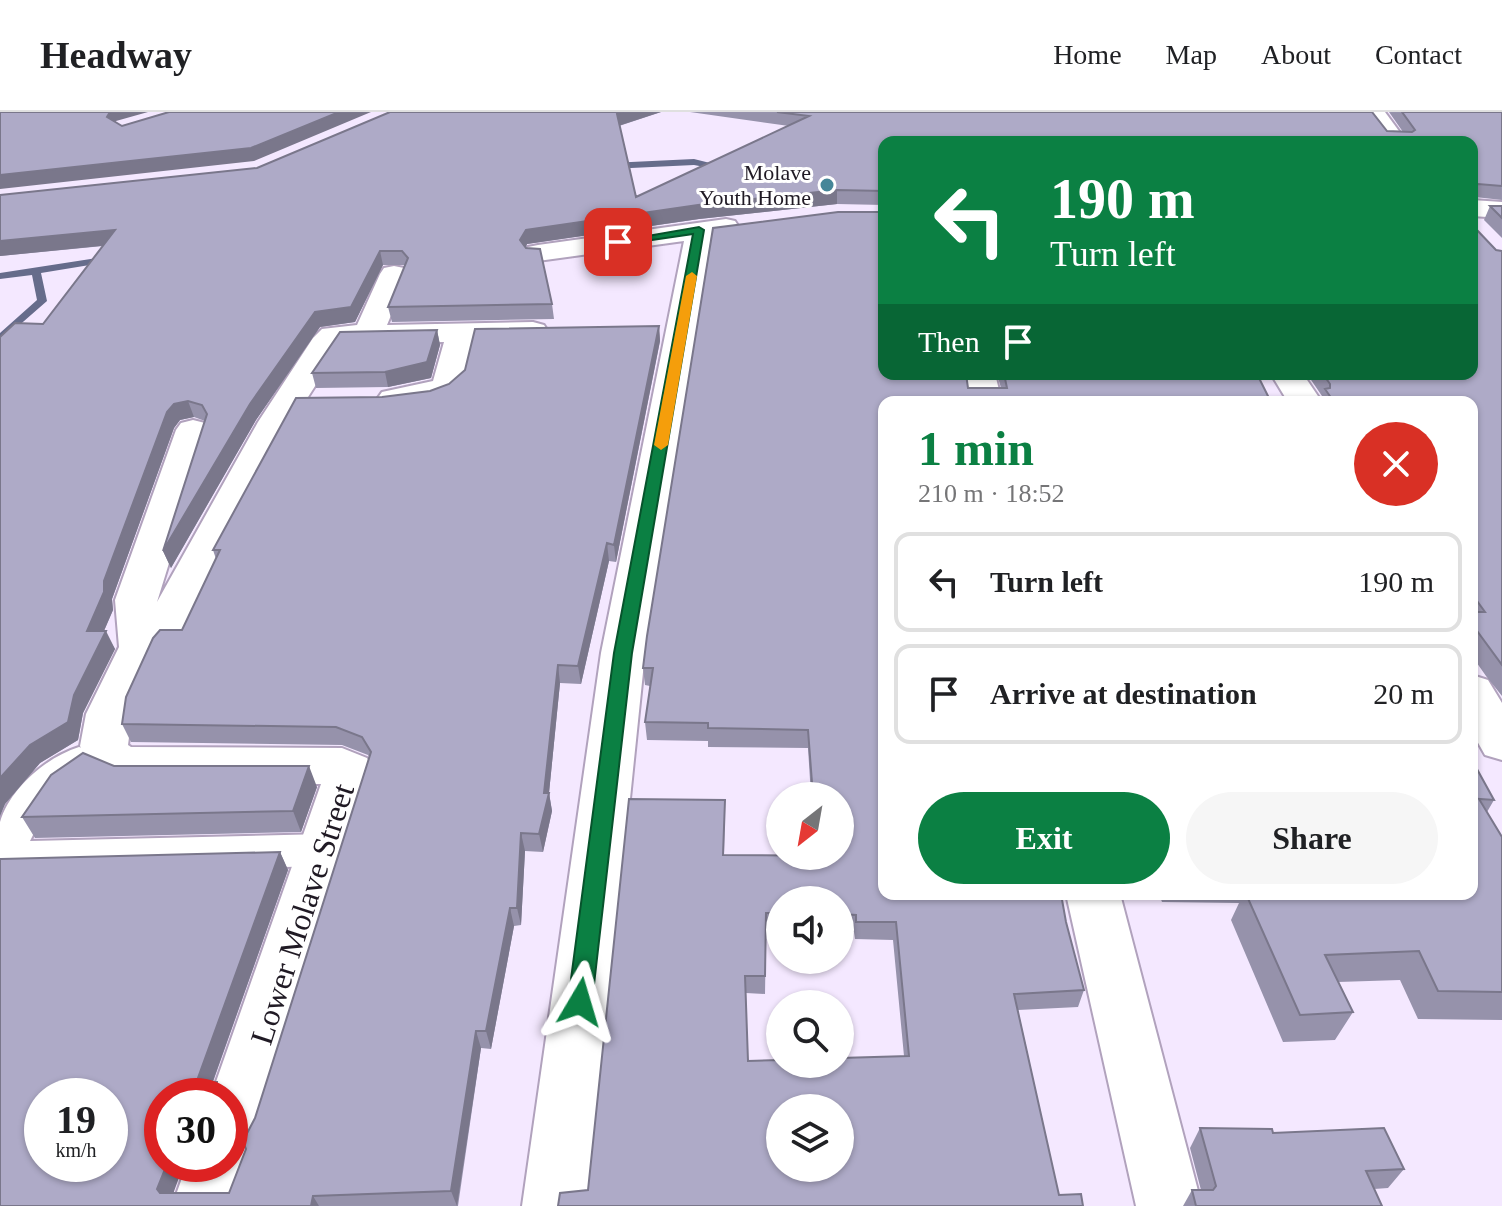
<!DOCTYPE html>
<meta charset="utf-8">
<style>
:root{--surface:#fff;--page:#f6f6f6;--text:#202124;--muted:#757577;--line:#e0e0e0;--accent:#0b8043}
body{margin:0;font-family:"Times New Roman",serif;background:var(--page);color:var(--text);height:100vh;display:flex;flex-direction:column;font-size:30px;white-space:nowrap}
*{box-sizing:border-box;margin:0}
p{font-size:26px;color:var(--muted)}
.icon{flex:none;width:44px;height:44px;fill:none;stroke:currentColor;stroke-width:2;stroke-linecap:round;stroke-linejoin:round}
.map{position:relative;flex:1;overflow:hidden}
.panel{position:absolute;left:878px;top:284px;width:600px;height:504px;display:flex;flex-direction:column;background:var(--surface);border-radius:16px;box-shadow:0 2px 6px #0004}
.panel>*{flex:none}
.banner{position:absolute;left:878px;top:24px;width:600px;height:244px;border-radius:16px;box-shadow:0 2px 6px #0004;background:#0b8043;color:#fff;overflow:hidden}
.needle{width:52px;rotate:211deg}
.tools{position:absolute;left:766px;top:670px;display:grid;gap:16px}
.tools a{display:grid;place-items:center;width:88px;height:88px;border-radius:50%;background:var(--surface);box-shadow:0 2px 6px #0004;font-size:40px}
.speed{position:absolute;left:24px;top:966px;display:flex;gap:16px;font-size:40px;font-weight:700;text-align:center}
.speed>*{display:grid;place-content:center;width:104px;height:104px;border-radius:50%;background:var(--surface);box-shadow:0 2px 6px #0004;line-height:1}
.speed small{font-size:20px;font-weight:400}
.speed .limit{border:12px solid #d22;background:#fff;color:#111}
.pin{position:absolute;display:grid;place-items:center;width:68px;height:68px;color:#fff;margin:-34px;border-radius:16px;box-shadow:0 4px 12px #0006}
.me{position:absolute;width:88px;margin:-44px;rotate:7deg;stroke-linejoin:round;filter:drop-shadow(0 0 6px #0008)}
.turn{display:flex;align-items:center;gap:28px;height:168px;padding:0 40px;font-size:36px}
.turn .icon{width:104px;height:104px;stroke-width:2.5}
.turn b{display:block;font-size:56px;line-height:68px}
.then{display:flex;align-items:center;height:76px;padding:0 40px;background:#0003;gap:16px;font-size:30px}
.round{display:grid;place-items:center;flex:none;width:84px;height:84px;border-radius:42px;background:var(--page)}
.summary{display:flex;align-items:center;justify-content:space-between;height:136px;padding:0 40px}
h1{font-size:48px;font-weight:600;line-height:60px;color:var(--accent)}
.primary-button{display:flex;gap:16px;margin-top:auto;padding:16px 40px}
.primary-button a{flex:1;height:92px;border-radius:48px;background:var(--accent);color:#fff;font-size:32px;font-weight:600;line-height:92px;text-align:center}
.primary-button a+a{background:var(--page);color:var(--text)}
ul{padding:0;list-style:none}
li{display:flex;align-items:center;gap:24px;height:100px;margin:0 16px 12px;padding:0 24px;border:4px solid var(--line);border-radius:16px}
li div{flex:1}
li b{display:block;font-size:30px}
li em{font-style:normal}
header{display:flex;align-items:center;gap:48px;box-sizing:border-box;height:112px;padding:0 40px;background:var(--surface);border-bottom:2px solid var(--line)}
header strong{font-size:38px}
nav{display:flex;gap:44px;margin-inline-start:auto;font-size:28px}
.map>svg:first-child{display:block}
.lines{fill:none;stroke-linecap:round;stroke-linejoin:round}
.stream{fill:#666c8b;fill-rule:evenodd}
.pedestrian-casing{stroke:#b1a2bd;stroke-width:4}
.minor-casing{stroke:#b1a2bd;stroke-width:4}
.tertiary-casing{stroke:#b1a2bd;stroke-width:4}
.pedestrian{fill:#fff;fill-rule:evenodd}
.minor{fill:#fff;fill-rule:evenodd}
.tertiary{fill:#fff;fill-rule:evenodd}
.wall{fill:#9692ab;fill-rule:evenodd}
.shaded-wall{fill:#7a778b}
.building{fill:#aeaac7;stroke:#7a778b;stroke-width:2;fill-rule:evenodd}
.route{fill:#0b8043;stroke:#07532c;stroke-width:2}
.slow{fill:#f59e0b}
.poi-dot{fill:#458698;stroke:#fff;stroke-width:3}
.labels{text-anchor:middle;stroke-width:6;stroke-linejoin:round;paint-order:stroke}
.far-poi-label{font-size:22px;fill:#201a24;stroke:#fff;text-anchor:end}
.near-street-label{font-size:32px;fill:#201a24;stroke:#fff}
</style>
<header>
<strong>Headway</strong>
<nav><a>Home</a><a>Map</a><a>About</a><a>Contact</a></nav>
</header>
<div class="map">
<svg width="1502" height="1094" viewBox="0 0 1502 1094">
<rect width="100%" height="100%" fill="#f4e8ff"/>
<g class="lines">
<path class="stream" d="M694,47L730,56L726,59L694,53L610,57L606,54L610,51Z
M110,144L114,145V149L41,161L47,189L0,230V221L37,188L32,163L0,167V161Z"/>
<defs>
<path id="pedestrian" d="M79,635L92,639L98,649L92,659L48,693L30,729L325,722L339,727L345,738L339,749L325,754L13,762L0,766C0,749 0,726 0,710C10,676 47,645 79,635Z"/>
<path id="minor" d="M1472,88L1502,90V106L1472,104Z
M726,107L735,109L739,115L735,121L711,125L645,541L588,1094H522L601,541L684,129L538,149L528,147L524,141L528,135L538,133Z
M394,154L404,156L408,162L387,213L533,210L544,213L548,219L544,225L475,229C472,243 471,267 461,278C447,295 402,299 382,294L377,287L382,280L433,269L444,230L342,232L292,310L242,411L185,514L159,542L132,602L128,633L131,635L342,636L367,646L374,659L262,1022L250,1045L253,1052L238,1094H172L187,1052H230V984H211L321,672L125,671L92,657L80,634L86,602L119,535L115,488L176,318L181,311L193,308L205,311L210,318L157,490L258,310L313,226L322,217L357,213L380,162L384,156Z
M963,262H995L1002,290H968Z
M1271,262H1303L1322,290H1288Z
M1472,563L1488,568L1502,591V648L1485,643L1472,620Z
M1066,782H1120L1202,1094H1136Z"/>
<path id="tertiary" d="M1363,0H1385L1407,30H1385Z"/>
</defs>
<use href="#pedestrian" class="pedestrian-casing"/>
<use href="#minor" class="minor-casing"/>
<use href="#tertiary" class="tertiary-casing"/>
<use href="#pedestrian" class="pedestrian"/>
<use href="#minor" class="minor"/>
<use href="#tertiary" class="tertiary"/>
</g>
<path class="wall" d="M390,0H661L619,14L636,85L789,14L690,0H1372L1387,19L1403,20L1389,0H1502V88L1475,85L1476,117L1496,138L1502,139V584L1486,564L1472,544V290H1320L1322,284L1307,262H1472L884,30V93L837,92L699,107L527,132L526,136L552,192L554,207L392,210L388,195L405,153H383L355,210L320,215L256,308L171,456L163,439L205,309L194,305L180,308L174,316L112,487L113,498L104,519L115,537L83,601L78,628L40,651L5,692L0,704V225L43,212L103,134L0,144V83L257,56Z
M1490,94H1502V126L1484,108Z
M838,100H884V262H966L968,276H1001L997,262H1257L1271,290H884V782H1061L1066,810L1084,878L1078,895L1018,898L1059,1083L1081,1082L1083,1094H558L560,1081L588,1078L629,687L725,688L724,743L840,744V684H811L808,636L708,635V629L647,628L645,610L650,574L645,573L643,556L647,524L713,116ZM780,788H840V820H854L855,827L893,828L904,944L840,946V952H780V948L748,949L746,881L765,882L766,819H780ZM780,996H840V1056H780Z
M659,214L660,229L616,450L609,449L581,572L560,571L549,681L552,699L543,740L525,739L521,813L514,814L491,937L481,936L458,1094H0L280,740L288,758L213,970L162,984L174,1081H229L246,1037L369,645L368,643L342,633L131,630L122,612L182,518L216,447L213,438L382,285L430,279Z
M437,218L440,233L431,266L388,275L316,276L312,261Z
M1472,648L1494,688L1487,700L1502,725V908L1418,907L1400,868L1338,870L1353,900L1335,928L1283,930L1231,808L1239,791L1162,790L1159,782H1472Z
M114,654L317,675L301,720L35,726L22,705Z
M1200,1016L1273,1021L1404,1057L1388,1076L1374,1077L1382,1094H1183L1192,1078H1201L1190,1036Z"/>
<path class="shaded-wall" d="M110,0H148L116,9L111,18L107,5Z
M339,0H371L254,49L0,77V63Z
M623,0H661L618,14L617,2Z
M837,78V92L699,107L527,132L522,143L520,128L526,118L698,93Z
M115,118L120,132L0,144V129Z
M380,139L383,153L355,210L320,215L256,308L171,456L163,439L250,292L315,200Z
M659,214L660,229L616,450L614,433Z
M437,218L440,233L431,266L388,275L385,260Z
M188,289L194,305L180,308L174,316L112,487L113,498L96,537L87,519L104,469L167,300L174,292Z
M607,431L609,449L581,572L578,554Z
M106,519L115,537L83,601L78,628L40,651L5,692L0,704V666L74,583Z
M558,553L560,571L549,681L552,699L543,740L539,722Z
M309,654L317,675L301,720L293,699Z
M521,721L525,739L521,813L517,796Z
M280,740L288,758L208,983L198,966Z
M510,796L514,814L491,937L486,919Z
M476,919L481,936L457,1094L451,1079Z
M217,970L225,984H217Z
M167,1052H184L169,1093L157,1077Z
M313,1084L319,1094H311Z"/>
<path class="building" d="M0,0H110L107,5L122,14L169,0H339L251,36L0,63Z
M390,0H623L617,2L636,85L809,4L777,0H1372L1387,19L1412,20L1415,18L1402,0H1502V74L1478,72L1475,74L1476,117L1496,138L1502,139V553L1472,512V500H1485L1472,482V290H1334L1325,277L1330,276V272L1323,262H1472V30H884V79L837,78L698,93L526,118L520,128L526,136L540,137L552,192L388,195L408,146L402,139H380L351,195L315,200L250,292L163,439L207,302L202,293L188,289L174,292L167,300L104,469V480L87,519H106L74,583L68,610L30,633L0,666V225L15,211L43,212L115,118L0,129V83L257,56Z
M1490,94H1502V106Z
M838,100H884V262H966L968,276H1007L1004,262H1257L1271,290H884V782H1061L1066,810L1084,878L1014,882L1059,1083L1081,1082L1083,1094H558L560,1081L588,1078L629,687L725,688L723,743L840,744V684H813L808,618L708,616V611L645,610L653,556H643L647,524L713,116ZM780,788H840V802L856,803V810H896L909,944L840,946V952H780V948L748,949L745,864H765L766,801H780ZM780,996H840V1056H780Z
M659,214L614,433L607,431L578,554L558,553L544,681H549L539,722L521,721L517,796H510L486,919H476L451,1079L313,1084L311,1094H0V747H1L280,740L198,966L200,970H217V984H162V1052H167L157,1077L160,1081H229L246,1037L243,1029L255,1006L371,640L362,625L336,615L122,612L126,585L153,526L160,518H182L220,438H213L296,286L382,285L430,279L449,272L465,258L475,217ZM42,984H110V1052H42Z
M437,218L427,250L385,260L312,261L340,220Z
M83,641L114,654H309L293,699L22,705L51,663Z
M1472,648L1494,688L1479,687L1502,725V880L1438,879L1419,839L1325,843L1353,900L1300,903L1246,782H1472Z
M1200,1016L1272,1017L1273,1021L1384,1016L1404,1057L1366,1059L1382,1094H1196L1192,1078H1213L1216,1074Z"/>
<path class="route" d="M699,115L704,118L632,541L592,890L589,897L580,901L572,897L568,890L614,541L693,122L618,133L613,130Z"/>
<path class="slow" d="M692,160L697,164L668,333L661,338L654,333L686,164Z"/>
<circle class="poi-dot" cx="827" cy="73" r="8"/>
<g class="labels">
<g class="far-poi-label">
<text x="811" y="68">Molave<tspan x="811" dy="25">Youth Home</tspan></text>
</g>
<g class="near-street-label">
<text transform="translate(302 802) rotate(-72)" y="11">Lower Molave Street</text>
</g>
</g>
</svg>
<div class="tools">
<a><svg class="needle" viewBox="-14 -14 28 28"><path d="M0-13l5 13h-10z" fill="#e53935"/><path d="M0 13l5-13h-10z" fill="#757577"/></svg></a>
<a><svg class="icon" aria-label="sound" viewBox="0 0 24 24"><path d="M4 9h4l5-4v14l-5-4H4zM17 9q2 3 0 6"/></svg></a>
<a><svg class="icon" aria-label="search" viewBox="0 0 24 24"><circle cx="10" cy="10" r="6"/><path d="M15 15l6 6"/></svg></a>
<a><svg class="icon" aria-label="layers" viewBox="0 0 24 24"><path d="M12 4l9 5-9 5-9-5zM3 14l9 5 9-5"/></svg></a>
</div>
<div class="speed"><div>19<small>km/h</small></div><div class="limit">30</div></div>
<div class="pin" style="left:618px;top:130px;background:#d93025"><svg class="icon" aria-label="arrive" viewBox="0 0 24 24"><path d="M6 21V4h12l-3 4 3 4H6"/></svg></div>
<svg class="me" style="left:580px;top:890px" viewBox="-20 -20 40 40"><path d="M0-17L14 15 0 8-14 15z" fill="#0b8043" stroke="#fff" stroke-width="4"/></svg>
<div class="banner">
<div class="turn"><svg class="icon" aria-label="left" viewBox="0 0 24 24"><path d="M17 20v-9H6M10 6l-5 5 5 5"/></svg><div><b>190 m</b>Turn left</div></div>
<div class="then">Then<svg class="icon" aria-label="arrive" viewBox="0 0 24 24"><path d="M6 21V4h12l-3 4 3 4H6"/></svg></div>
</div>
<section class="panel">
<div class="summary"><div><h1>1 min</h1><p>210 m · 18:52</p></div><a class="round" style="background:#d93025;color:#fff"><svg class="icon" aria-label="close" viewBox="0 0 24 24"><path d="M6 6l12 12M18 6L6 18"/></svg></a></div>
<ul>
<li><svg class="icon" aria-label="left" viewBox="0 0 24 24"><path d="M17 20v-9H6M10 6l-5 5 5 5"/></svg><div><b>Turn left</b></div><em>190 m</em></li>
<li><svg class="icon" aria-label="arrive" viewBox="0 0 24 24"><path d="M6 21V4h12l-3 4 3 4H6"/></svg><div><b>Arrive at destination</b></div><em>20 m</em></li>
</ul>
<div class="primary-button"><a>Exit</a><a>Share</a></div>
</section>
</div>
